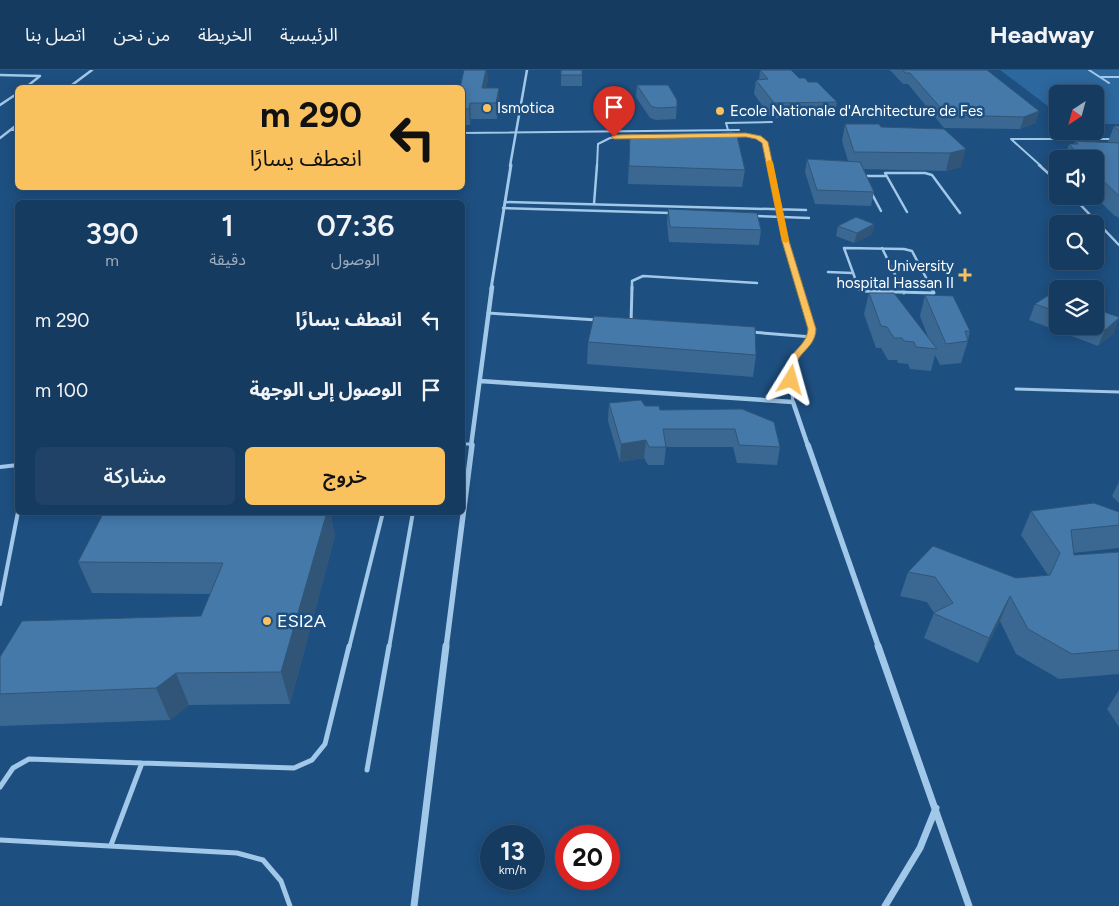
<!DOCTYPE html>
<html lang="ar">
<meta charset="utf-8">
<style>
:root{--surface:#163b60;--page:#1f4266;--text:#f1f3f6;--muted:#9eadbd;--line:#355575;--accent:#f9c25f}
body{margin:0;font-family:Figtree,"Noto Sans Arabic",sans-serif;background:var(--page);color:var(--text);direction:rtl;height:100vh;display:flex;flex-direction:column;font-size:19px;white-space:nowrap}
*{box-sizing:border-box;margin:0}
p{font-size:16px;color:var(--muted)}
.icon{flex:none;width:28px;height:28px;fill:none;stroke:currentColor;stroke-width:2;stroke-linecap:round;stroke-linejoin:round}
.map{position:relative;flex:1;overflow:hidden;direction:ltr}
.side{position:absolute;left:15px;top:130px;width:450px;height:315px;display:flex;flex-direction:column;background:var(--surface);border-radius:8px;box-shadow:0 2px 12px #0003,0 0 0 1px var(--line);direction:rtl}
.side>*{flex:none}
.guide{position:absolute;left:15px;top:15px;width:450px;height:105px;border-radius:8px;box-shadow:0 2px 12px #0003,0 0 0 1px var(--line);direction:rtl;background:#f9c25f;color:#111;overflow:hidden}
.needle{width:32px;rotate:216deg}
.tools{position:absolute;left:1049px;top:15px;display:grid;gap:10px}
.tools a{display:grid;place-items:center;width:55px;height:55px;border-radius:8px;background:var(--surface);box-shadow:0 2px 12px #0003,0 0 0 1px var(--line);font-size:25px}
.speed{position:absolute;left:480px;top:755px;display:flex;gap:10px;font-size:25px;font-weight:700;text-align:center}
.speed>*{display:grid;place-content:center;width:65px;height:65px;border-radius:50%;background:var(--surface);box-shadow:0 2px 12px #0003,0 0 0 1px var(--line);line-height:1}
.speed small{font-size:12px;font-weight:400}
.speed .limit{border:8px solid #d22;background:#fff;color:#111}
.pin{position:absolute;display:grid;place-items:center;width:42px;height:42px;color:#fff;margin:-51px -21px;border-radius:50% 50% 50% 0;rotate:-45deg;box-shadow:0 0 5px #0007}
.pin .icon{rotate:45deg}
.me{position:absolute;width:55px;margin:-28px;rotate:8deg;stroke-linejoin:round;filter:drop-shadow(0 0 4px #0008)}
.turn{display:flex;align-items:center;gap:18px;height:105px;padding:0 20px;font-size:22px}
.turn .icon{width:65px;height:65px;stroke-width:2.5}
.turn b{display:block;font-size:35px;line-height:42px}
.eta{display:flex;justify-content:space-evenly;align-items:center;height:85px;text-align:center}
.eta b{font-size:30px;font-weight:600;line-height:35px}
.cta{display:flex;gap:10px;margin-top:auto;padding:10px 20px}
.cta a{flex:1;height:58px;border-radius:8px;background:var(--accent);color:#111;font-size:20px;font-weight:600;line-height:58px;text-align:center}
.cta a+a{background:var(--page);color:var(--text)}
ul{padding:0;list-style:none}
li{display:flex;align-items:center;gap:15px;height:70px;padding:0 20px}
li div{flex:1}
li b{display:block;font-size:19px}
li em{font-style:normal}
header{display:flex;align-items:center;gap:30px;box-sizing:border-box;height:70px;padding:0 25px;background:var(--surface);border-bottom:1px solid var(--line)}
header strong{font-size:24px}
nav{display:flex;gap:28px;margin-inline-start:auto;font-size:18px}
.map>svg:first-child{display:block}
.green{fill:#2c679d}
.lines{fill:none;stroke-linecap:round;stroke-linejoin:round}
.service-far4{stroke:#a1c7e9;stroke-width:2}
.service-far3{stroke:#a1c7e9;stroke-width:2.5}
.service-far2{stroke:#a1c7e9;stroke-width:3}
.service-far1{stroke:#a1c7e9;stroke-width:4}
.service{stroke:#a1c7e9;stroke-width:5}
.minor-far4{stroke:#a1c7e9;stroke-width:2.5}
.minor-far3{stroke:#a1c7e9;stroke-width:3}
.minor-far2{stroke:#a1c7e9;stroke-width:4.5}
.minor-far1{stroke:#a1c7e9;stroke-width:5.5}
.minor{stroke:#a1c7e9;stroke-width:7}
.wall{fill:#3b6892}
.shaded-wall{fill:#305577}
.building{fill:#4579aa;stroke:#305577}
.route{fill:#f9c25f;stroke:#a27e3e}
.slow{fill:#f59e0b}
.poi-dot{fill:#f9c25f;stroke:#1d4f80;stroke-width:2}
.labels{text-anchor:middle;stroke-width:5;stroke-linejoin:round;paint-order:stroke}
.far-poi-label{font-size:15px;fill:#fff;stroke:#1d4f80;text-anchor:start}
.poi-label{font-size:18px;fill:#fff;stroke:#1d4f80;text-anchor:start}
</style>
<header>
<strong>Headway</strong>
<nav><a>الرئيسية</a><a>الخريطة</a><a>من نحن</a><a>اتصل بنا</a></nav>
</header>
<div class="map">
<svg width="1119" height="836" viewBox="0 0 1119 836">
<rect width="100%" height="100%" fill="#1d4f80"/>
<path class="green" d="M1000,0H1119V54H1095V24H1058L1057,43Z"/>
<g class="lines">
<path class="service-far4" d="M1089,0L1109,13
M1101,7H1119
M10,60H18
M728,60L726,53L772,52
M462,63L739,60
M698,65C714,65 753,59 764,73C768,78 768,89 770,96
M597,96L598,74L610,68L633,67
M1041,96L1011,69H1119"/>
<path class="service-far3" d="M770,95L786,171L800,219
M1039,95L1058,112
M864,106H886
M871,122L881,141
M1072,126L1119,175
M505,132L806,140
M594,134L597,95
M503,138L671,143
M907,142L885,103H925L932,105L960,143
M755,146L809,148
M882,178L902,219
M828,202L852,203
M632,219V211L643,206L757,213
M859,219L844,178L904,179L912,181L932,219"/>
<path class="service-far2" d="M858,217L861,221L934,223L931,217
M901,217L904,223
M488,243L597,250
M631,253L632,217
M751,262L812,267
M1016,319L1119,322
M793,332L790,307L791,292L809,269L812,259L800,217
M462,374H471"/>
<path class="service-far1" d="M0,397L18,395
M0,534L18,442
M349,578L383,442
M389,578L413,442"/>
<path class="service" d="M142,693L294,698L312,690L325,674L349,576
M367,700L389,576
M0,717L13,698L29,689L142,693L111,775
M0,770L237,783L263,790L281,811L290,836"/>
<path class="minor-far4" d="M0,5L40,6L25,18
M68,18L92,0
M0,35L18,23
M0,68L18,54
M510,96L527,0"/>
<path class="minor-far3" d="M491,219L511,95"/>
<path class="minor-far2" d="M480,311L793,332L808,376
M471,376L492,217"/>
<path class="minor-far1" d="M808,375L879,578
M446,578L472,375"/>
<path class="minor" d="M878,576L969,836
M414,836L446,576
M885,836L920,778L936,738"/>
</g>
<path class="wall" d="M561,0H582V16H561Z
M760,0L799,8L808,12L837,32L834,47L771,48L754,24L756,10H759Z
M890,0H987L1039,41L1035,53L1020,59L944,58L908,14H903Z
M488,9L486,18H499V33L497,49H471L470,55H462V18Z
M637,15L677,30L676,49L656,50L650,48L636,27Z
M845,54L881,57L944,59L961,97L946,101L864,99L874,122L871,136L815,134L805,102L807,89L848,91L842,71Z
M1114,56H1119V149L1118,147L1115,146L1094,126L1095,89H1064L1069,74H1074L1075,71L1108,72Z
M630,64L745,100L742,117L628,114Z
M668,139L761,160L759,175L669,172L667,153Z
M874,154L872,164L854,173L836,166L838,156Z
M869,223L928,267L920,246L925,225L970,261L968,270V271L961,293L940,295L935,285L931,301L910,299L908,294L898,293L897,290H888L881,278H876L864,244Z
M1058,225V256H1095L1119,247L1113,264L1098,276L1029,250L1035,234Z
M588,272L756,285L753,307L587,294Z
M609,333L660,340L742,339L780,377L777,395L737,393L733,377H666L664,395H648L644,388L620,392L608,351Z
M1119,412V433L1112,426Z
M1031,441L1119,442V478L1073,483L1074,485L1119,482V604L1059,609L1016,584L1000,551L978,593L924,568L934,543L927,532L900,526L908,502L1016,508L1048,505L1021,465Z
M104,442H330L335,466L290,634L189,635L170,650L0,656V587L201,546L210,524L92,523L78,492Z
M1119,620V657L1107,639Z"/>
<path class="shaded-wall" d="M486,0H487L488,9L483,33L482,18Z
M499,18V33L497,49L496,33Z
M470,33L471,49L470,55L469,39Z
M1039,41L1035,53L1020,59L1024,47Z
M966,79L961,97L946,101L950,83Z
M874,154L872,164L854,173L857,163Z
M1119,248L1113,264L1098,276L1105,260Z
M646,370L644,388L620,392L621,374Z
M327,442H330L335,466L290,634L281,602Z
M1010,526L1000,551L978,593L989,568Z
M176,603L189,635L170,650L156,618Z"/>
<path class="building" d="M464,0H486L482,18H499L496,33H470L469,39H462V18H460Z
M561,0H582V5H561Z
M760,0H791L799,8H805L808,12H817L837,32L774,33L756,10L768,9Z
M903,0H987L1039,41L1024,47L947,45L910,3H905Z
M637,15H668L677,30V37L657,38L651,36Z
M845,54H879L881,57L944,59L966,79L950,83L854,82Z
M1114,56H1119V61Z
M630,64L737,66L745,100L629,96Z
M1075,71L1119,73V126L1096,104H1098L1095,101V89H1083L1069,74H1078Z
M807,89L860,92L874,122L817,120Z
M668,139L757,143L761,160L670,157Z
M856,147L874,154L857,163L838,156Z
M869,223H894L937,279L916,277L914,272L904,271L902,268H894L887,257L881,256Z
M1052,223L1058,225V242L1035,234Z
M925,225L953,226L970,261H965L968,271L946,274Z
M1095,239L1119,247V248L1105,260L1095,256Z
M594,246L755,257L756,285L588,272Z
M641,330L645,336H659L660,340L742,339L774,352L780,377L739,375L735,359H663L666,377H649L646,370L621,374L609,333Z
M1094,433L1119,442V455L1071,460L1074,485L1119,482V580L1072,584L1028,559L1010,526L989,568L933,543L953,533L935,507L908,502L933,476L1016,508L1050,505L1060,483L1031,441Z
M104,442H327L281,602L176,603L156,618L0,624V587L22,551L201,546L223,493L78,492Z"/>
<path class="route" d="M746,63L761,66L768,72L789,171L816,259C815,282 791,281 795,310L791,313L786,310C782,281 806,281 808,259L782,171L762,73L756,69L746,67L614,69L611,67L614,65Z"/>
<path class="slow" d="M769,90L773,92L789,171L786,173L782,171L766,92Z"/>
<g class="poi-dot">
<circle cx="487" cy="38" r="5"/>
<circle cx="720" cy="41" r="5"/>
<path d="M962.5 197.5h5v5h5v5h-5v5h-5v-5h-5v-5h5z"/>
<circle cx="267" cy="551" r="5"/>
</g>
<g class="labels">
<g class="far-poi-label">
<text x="497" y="43">Ismotica</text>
<text x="730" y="46">Ecole Nationale d'Architecture de Fes</text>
<text x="954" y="201" text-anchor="end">University<tspan x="954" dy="17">hospital Hassan II</tspan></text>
</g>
<g class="poi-label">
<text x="277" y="557">ESI2A</text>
</g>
</g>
</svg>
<div class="tools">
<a><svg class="needle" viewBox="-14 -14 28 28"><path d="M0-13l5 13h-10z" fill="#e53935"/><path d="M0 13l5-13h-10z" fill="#9eadbd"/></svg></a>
<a><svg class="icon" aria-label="sound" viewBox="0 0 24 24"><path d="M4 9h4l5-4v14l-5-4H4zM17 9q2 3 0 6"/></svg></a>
<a><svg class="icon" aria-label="search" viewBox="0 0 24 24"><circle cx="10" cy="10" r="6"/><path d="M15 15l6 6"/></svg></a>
<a><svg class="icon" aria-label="layers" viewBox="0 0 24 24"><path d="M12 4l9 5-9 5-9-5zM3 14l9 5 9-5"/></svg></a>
</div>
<div class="speed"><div>13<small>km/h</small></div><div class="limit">20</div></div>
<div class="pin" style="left:614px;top:67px;background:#d93025"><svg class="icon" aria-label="arrive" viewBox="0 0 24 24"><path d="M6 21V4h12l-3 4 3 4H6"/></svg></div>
<svg class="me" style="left:791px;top:310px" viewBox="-20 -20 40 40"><path d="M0-17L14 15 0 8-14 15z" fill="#f9c25f" stroke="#fff" stroke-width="4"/></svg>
<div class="guide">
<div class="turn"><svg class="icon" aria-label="left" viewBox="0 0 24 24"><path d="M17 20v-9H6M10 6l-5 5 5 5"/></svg><div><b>290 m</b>انعطف يسارًا</div></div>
</div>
<section class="side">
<div class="eta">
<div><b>07:36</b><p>الوصول</p></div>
<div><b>1</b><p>دقيقة</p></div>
<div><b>390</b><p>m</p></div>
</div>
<ul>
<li><svg class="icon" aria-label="left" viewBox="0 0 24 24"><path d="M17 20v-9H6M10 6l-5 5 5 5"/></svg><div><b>انعطف يسارًا</b></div><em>290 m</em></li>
<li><svg class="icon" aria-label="arrive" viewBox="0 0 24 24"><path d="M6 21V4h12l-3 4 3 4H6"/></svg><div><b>الوصول إلى الوجهة</b></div><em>100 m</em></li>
</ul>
<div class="cta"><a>خروج</a><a>مشاركة</a></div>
</section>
</div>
